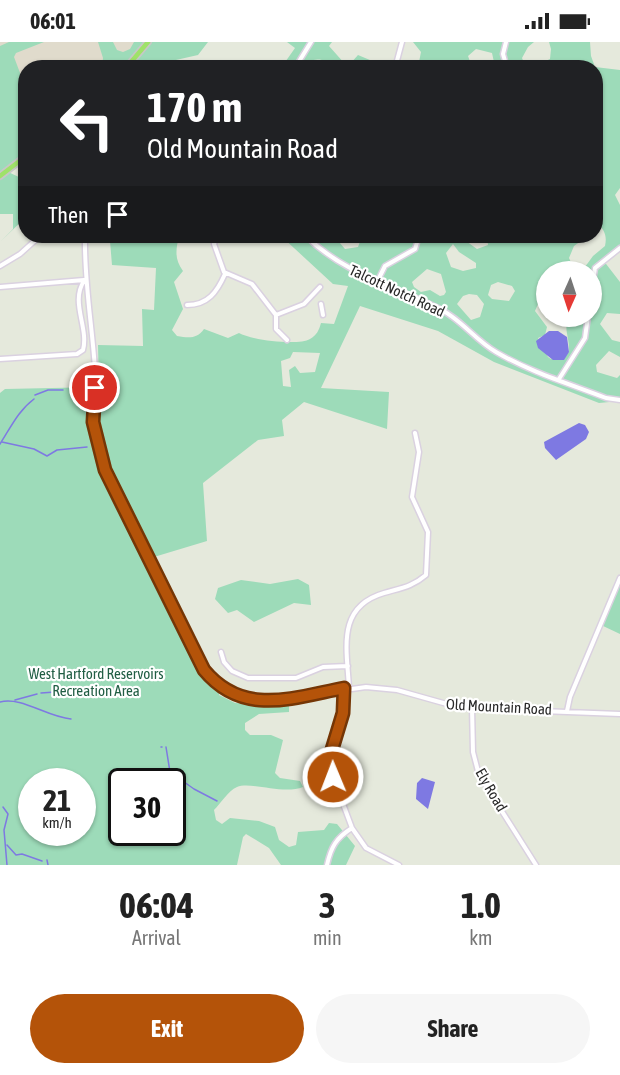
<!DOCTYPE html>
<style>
:root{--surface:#fff;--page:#f6f6f6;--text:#222;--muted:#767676;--accent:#b45309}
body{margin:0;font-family:"Asap Condensed",sans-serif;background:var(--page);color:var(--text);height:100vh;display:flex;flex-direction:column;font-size:22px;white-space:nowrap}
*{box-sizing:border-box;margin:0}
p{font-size:20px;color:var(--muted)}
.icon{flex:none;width:33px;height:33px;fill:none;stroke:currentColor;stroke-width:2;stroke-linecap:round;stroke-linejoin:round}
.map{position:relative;height:823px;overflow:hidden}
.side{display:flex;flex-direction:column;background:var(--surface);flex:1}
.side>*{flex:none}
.top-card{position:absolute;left:18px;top:18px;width:585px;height:183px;border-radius:24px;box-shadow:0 2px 4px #0004;background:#202124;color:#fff;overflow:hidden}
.needle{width:39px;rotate:183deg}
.fabs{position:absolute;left:536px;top:219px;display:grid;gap:12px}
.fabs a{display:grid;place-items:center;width:66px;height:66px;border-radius:50%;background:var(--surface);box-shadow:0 2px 4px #0004;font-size:30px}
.speed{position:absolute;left:18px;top:726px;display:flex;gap:12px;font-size:30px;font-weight:700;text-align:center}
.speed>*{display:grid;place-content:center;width:78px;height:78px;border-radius:50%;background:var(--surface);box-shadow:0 2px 4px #0004;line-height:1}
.speed small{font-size:15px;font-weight:400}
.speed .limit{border:3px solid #111;border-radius:9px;background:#fff;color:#111}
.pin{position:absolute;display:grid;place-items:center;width:51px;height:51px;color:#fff;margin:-26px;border:3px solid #fff;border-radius:50%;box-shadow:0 2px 6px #0007}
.me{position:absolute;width:66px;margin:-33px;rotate:359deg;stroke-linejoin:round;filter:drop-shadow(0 0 4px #0008)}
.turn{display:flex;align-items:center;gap:21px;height:126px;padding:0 30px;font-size:27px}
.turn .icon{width:78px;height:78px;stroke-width:2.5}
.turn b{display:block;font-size:42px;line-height:51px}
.then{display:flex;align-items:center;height:57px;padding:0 30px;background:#0003;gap:12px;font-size:22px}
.eta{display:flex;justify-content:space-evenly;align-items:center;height:102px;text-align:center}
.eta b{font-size:36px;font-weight:700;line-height:42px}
.action{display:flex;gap:12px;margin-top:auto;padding:12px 30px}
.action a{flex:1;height:69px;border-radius:36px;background:var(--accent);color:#fff;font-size:24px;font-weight:700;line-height:69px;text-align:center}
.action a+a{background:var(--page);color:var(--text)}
.status{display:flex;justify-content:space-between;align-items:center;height:42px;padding:0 30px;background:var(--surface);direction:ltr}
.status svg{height:16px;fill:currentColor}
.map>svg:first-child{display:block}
.medical{fill:#e0dbcc}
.green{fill:#9ddbb9;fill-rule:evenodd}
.water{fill:#7e79e2}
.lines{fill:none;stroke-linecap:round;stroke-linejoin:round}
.stream{stroke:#7e79e2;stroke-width:1.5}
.minor-casing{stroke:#dad1e0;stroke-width:7}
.major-casing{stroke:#c7c7c7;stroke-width:8}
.minor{stroke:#fff;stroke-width:4}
.major{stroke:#9fe269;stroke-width:4.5}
.route-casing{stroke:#753606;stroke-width:15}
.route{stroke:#b45309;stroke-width:10}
.labels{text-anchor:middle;stroke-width:4.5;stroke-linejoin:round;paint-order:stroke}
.street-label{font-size:15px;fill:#292929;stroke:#fff}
.park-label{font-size:15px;fill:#215e44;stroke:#fff}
</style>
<div class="status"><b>06:01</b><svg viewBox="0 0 49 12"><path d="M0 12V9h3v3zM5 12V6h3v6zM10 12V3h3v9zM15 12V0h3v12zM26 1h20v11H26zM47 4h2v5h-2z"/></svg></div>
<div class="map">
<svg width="620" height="823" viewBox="0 0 620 823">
<rect width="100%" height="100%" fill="#e5e9dc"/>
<path class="medical" d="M0,0H139L116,25L26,26L25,82L0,47Z"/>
<path class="green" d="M9,0H44L16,11L14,15L25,44V113L6,129L21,136L25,128V176L0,200L13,187V172H0V4Z
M98,0H113L117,8L123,10L130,7L134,0H208L198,13L167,20V26L137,25L131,20L126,25H102L103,16Z
M287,0H332L329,4L345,22H350L358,13L377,21L402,25H334C323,14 311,16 300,25L281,26L295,6Z
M413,0H534L528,5L522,16L526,26L491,25L494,20L492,11L476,7L468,14L472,25H418L421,10Z
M549,0H590L591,14L595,25L620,28V146L615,153L620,163V206L603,218L620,240V272L607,271L600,282L612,298L620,300V315L609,309L596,323L597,330L617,336L620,333V359L599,361L494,320L438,289L360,264L321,346L389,350L387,387L304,360L282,378L284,394L258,398L203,441L207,499L144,518L196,624L219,649V653L235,661L289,664V670L259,672L245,681V688L250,693H271L283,698L275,731L280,736L300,739L303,745C283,753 250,739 237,745C228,749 221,761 214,768L216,778L222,782L230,776L259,779L275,785L279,798L289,805L296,803L298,790L324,788L329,781L337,782L355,804L346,823H281L269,806L246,792L243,795L237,823H0V351L5,347L99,345L98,303L143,304L142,267L154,268L156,226L112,223L110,199L95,194H179C176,207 174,217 183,229L174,240L183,267L172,288L177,294C189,296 197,297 204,287L228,296L239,291C251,298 298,304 310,297C317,293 319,288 321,281L334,282L348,244L333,242L281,194H334L345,207L358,205L362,194H459L477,207L488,203L487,194H588L574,204L569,216L574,227L580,229L546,230V257L538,262L535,269L547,285L545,293L538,296L548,315L551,317L569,310C570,288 554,275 591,274V230L582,229L593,214L605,204C607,194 605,190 599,182H596V26L533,25L550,17L551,7ZM453,202L459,210L476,221V226L463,229L451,225L446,211ZM427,227L441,232L446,250L444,253L440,254L430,248L421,250L414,245L412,240ZM498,240L512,244L515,249L509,259L492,257L488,253L491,243ZM469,252L477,253L484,262L480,275L471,278L457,262L463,254ZM293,310L320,311L315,330L300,331L295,324L289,328L291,345L283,344L281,319L290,316ZM32,740H82V790H32ZM122,740H172V790H122Z
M620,536V592L601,583Z
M298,537L309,543L311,563L294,561L254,580L237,568L228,571L215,557L218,546L241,538L270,542Z"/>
<path class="water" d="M549,289H558L567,295L569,310L564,318H553L538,306L536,299Z
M579,381L585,383L589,390L586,397L556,418L545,406L544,400Z
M422,736L435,740L428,767L416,757L417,741Z"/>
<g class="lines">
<path class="stream" d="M35,353L48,348H63
M2,400L34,407L47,414L57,408L87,405
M0,402C11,385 18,369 34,357
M41,651L55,650L67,653
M71,654H73
M15,658L37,652
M0,660C21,654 47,675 71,677
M161,705H162
M166,705L170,730L194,747L217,759
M3,765L8,772L4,788L7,823
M7,803L16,813L22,812L42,819
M47,818L48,823"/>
<defs>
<path id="minor" d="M506,0L503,12L507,26
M295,26L311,0
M395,26L402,0
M85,194C84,239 92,282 95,327C97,358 92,385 100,415L198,618L211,636L225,648L253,658H274L366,645L397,648L461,666L620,672
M217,194L214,202L224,230L252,242L276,273
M306,194C343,231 392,243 438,266C460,276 475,298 496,310C530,330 570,342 606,356L620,358
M0,224L20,212L40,194
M377,240L385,224L415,207L419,194
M0,245L84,238
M591,252L595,226L620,206
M321,262L323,273
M187,263C208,263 217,250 225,232
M276,273L304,262L320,245
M276,273V287L287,298
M0,317L77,312L83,308C89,286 70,260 84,239
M559,337L585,296L588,274
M221,610L224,620L232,629L248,636H296L323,625L348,624
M349,646C347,607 336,565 384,551C401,546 412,545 426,533L428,490L412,455L419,410L415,391
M472,666L473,710L479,733L536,823
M567,669L570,655L620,536
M352,786L366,806L399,823
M327,823C331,805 336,796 352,786L333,735L330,715L343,671L344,646"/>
<path id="major" d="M126,26L148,0
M0,134L26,114"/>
</defs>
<use href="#minor" class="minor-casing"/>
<use href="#major" class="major-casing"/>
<use href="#minor" class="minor"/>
<use href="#major" class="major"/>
</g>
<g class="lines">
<defs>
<path id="route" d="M95,346L93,380L105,428L204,628C243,675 292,656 344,646L343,671L330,714L333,735"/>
</defs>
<use href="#route" class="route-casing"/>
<use href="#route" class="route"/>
</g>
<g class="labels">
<g class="street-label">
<text transform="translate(397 249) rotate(25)" y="5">Talcott Notch Road</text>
<text transform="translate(499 665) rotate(3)" y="5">Old Mountain Road</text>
<text transform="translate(491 748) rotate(60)" y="5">Ely Road</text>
</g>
<g class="park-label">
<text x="96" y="637">West Hartford Reservoirs<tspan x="96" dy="17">Recreation Area</tspan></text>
</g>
</g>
</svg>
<div class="fabs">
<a><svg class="needle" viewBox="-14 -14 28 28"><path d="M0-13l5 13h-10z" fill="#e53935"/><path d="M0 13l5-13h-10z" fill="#767676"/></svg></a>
</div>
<div class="speed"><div>21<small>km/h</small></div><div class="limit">30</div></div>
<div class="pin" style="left:95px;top:346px;background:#d93025"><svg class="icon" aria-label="arrive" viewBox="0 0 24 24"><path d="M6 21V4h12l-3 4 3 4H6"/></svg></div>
<svg class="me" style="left:333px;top:735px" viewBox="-20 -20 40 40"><circle r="17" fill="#b45309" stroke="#fff" stroke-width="3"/><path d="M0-11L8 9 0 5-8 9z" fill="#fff"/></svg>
<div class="top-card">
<div class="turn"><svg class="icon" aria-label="left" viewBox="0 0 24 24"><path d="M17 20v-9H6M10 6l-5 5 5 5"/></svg><div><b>170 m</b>Old Mountain Road</div></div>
<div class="then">Then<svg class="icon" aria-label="arrive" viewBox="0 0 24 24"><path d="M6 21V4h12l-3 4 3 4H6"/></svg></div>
</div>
</div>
<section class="side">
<div class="eta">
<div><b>06:04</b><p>Arrival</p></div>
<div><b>3</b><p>min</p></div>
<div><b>1.0</b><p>km</p></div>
</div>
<div class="action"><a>Exit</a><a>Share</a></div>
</section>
